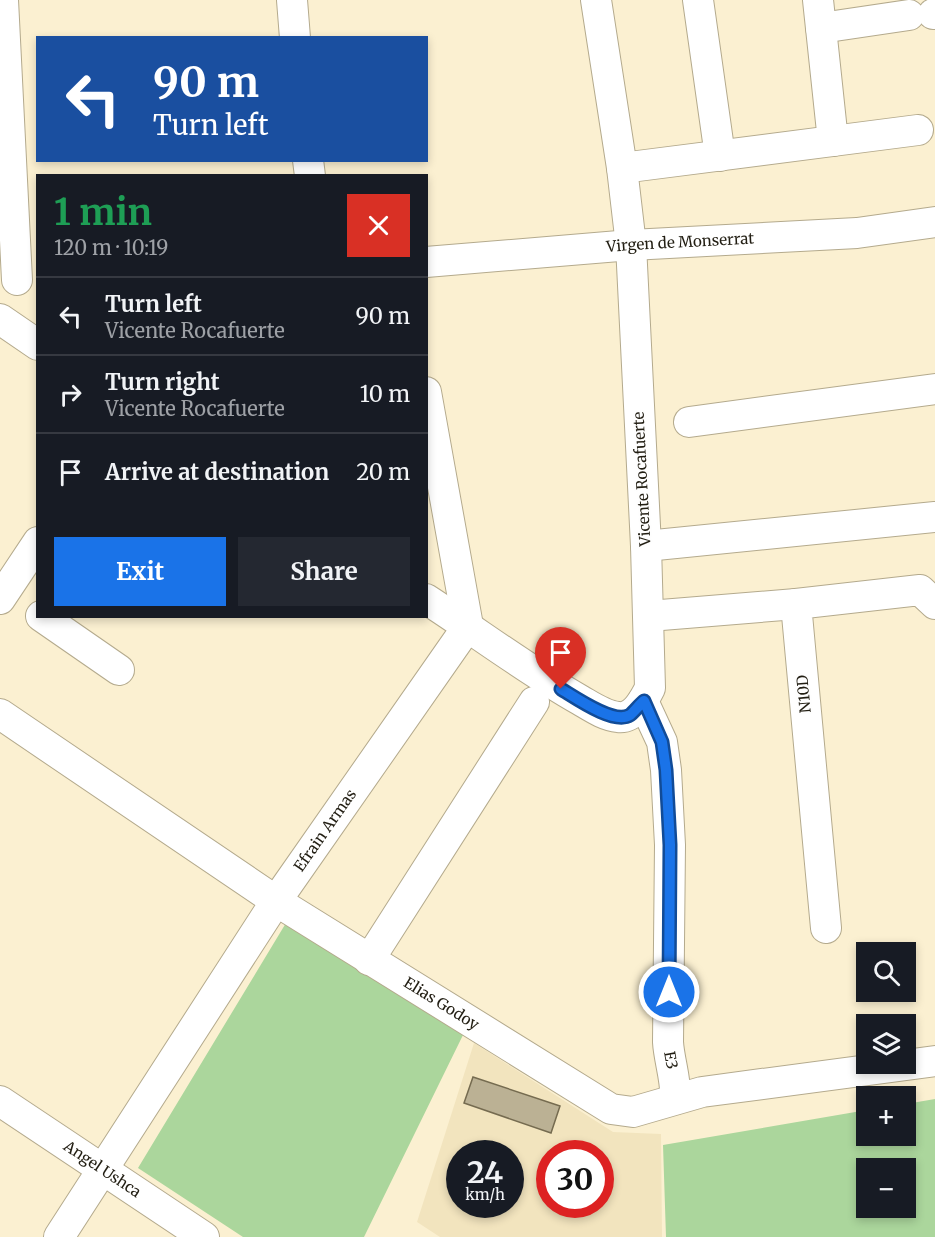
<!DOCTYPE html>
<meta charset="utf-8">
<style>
:root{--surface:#171b24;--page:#242831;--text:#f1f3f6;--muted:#9ea1a6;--line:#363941;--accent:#1a73e8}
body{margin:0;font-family:Merriweather,serif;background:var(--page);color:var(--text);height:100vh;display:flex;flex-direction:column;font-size:22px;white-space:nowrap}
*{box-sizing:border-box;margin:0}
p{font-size:20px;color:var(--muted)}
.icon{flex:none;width:33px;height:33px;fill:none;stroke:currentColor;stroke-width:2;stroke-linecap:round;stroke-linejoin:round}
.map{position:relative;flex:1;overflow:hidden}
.details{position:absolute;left:36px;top:174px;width:392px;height:444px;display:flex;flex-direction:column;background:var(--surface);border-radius:0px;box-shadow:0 3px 9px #0003}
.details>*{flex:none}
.guide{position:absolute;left:36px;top:36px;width:392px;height:126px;border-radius:0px;box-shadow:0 3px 9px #0003;background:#1a4fa0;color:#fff;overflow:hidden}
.controls{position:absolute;left:856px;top:942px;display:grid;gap:12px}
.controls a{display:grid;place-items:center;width:60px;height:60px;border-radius:0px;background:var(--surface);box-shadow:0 3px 9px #0003;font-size:30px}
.speed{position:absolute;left:446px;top:1140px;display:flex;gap:12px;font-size:30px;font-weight:700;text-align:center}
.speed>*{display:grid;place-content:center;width:78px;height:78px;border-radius:50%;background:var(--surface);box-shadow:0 3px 9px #0003;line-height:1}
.speed small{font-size:15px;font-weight:400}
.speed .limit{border:9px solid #d22;background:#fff;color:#111}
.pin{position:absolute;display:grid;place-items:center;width:51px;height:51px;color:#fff;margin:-62px -26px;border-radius:50% 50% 50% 0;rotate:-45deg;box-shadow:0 0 6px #0007}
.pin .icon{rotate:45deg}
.me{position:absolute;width:66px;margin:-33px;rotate:0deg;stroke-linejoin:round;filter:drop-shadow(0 0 4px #0008)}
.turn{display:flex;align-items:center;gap:21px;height:126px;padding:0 18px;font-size:27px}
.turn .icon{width:78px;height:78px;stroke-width:2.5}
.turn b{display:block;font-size:42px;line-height:51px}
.round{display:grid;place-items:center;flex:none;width:63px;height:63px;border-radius:0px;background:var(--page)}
.headline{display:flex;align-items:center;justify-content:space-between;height:102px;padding:0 18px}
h1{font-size:36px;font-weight:700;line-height:45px;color:#1e9e55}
.action{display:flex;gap:12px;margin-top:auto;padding:12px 18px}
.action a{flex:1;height:69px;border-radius:0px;background:var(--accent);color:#fff;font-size:24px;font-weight:700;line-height:69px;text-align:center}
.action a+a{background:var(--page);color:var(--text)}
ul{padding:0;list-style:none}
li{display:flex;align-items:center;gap:18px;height:78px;padding:0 18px;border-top:2px solid var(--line)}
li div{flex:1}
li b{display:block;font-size:22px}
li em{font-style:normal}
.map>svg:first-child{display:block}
.built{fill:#f2e4be;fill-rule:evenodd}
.green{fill:#abd69c;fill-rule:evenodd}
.building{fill:#bbb194;stroke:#756b50;stroke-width:1.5}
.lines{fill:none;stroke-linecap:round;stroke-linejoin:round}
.minor-casing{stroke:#b4aa8d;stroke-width:32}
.minor{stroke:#fff;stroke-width:30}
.route-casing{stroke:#114b97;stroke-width:15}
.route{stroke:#1a73e8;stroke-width:10}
.labels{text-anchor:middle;stroke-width:4.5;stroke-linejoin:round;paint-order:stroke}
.street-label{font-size:15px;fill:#221e13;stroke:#fefefe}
</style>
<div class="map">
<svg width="935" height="1237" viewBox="0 0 935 1237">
<rect width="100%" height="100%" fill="#fbf0d1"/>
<path class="built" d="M474,1043L613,1132L661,1134L662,1237H440L417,1222ZM459,1154H510V1204H459ZM549,1154H600V1204H549Z"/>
<path class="green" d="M289,918L463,1035L364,1237H243L138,1168Z
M935,1099V1237H666L663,1145L867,1110V1136H906V1104ZM867,1168H906V1208H867Z"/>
<path class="building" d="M473,1077L560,1106L551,1133L464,1103Z"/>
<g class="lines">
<defs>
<g id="minor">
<path d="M3,0L17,280"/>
<path d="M292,0L295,38"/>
<path d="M698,0L720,156"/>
<path d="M818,0L833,141"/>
<path d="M933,14H935"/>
<path d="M821,28L909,15"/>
<path d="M308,160L310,176"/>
<path d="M622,168L918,130"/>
<path id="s1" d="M426,262L631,245L857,233L935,222"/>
<path d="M0,319L38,345"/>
<path d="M689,422L935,389"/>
<path d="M646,546L935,517"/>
<path d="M0,599L38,542"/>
<path d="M426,599C477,632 527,670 580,700C592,707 605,716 618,717C634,719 644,700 650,688L646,546L631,245L622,168L596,0"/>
<path d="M41,616L119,670"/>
<path d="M649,616L796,604"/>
<path id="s2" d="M643,701L662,742L666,770L670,845L668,1042C669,1060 677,1083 675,1099"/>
<path id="s3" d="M0,714L276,901L611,1109L633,1112L702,1092L935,1061"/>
<path d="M826,928L796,604L920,590L935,604"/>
<path d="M369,960L534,702"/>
<path id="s4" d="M0,1101L204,1237"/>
<path id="s5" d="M59,1237L276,901L468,626L426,392"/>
</g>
</defs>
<use href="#minor" class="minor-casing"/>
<use href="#minor" class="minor"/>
</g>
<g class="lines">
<defs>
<path id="route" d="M561,689C576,698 614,725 630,715C635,711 639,705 644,701L662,742L666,770L670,845L669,992"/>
</defs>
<use href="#route" class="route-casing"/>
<use href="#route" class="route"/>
</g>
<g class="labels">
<g class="street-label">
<text dy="5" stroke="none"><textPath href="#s1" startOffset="255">Virgen de Monserrat</textPath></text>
<text transform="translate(642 479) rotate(-93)" y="5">Vicente Rocafuerte</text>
<text transform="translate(804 694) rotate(-95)" y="5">N10D</text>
<text dy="5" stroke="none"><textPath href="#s5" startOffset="486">Efrain Armas</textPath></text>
<text dy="5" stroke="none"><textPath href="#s3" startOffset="528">Elias Godoy</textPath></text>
<text dy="5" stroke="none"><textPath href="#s2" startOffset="364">E3</textPath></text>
<text dy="5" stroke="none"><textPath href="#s4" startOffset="123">Angel Ushca</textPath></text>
</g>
</g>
</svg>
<div class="controls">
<a><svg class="icon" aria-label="search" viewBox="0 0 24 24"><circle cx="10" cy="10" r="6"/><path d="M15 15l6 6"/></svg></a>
<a><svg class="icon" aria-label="layers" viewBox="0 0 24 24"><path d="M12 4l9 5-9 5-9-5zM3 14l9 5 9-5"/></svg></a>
<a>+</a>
<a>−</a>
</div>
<div class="speed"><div>24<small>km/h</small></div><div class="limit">30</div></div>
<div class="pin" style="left:561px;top:689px;background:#d93025"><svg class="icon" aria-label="arrive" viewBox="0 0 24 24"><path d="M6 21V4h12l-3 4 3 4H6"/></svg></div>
<svg class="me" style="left:669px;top:992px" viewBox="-20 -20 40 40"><circle r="17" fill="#1a73e8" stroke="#fff" stroke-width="3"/><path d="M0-11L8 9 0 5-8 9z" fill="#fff"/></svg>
<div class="guide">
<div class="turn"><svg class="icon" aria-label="left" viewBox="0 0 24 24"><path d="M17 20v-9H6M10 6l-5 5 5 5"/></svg><div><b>90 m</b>Turn left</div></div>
</div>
<section class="details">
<div class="headline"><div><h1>1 min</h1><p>120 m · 10:19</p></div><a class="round" style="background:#d93025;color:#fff"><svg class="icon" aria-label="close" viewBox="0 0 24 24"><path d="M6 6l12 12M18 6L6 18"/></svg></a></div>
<ul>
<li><svg class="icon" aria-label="left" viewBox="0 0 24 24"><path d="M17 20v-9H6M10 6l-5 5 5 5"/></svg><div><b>Turn left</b><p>Vicente Rocafuerte</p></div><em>90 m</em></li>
<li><svg class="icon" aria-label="right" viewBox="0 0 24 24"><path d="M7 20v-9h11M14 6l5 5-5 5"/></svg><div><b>Turn right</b><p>Vicente Rocafuerte</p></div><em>10 m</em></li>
<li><svg class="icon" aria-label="arrive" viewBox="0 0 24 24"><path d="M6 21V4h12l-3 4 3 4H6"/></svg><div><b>Arrive at destination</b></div><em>20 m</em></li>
</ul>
<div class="action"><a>Exit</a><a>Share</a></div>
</section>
</div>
